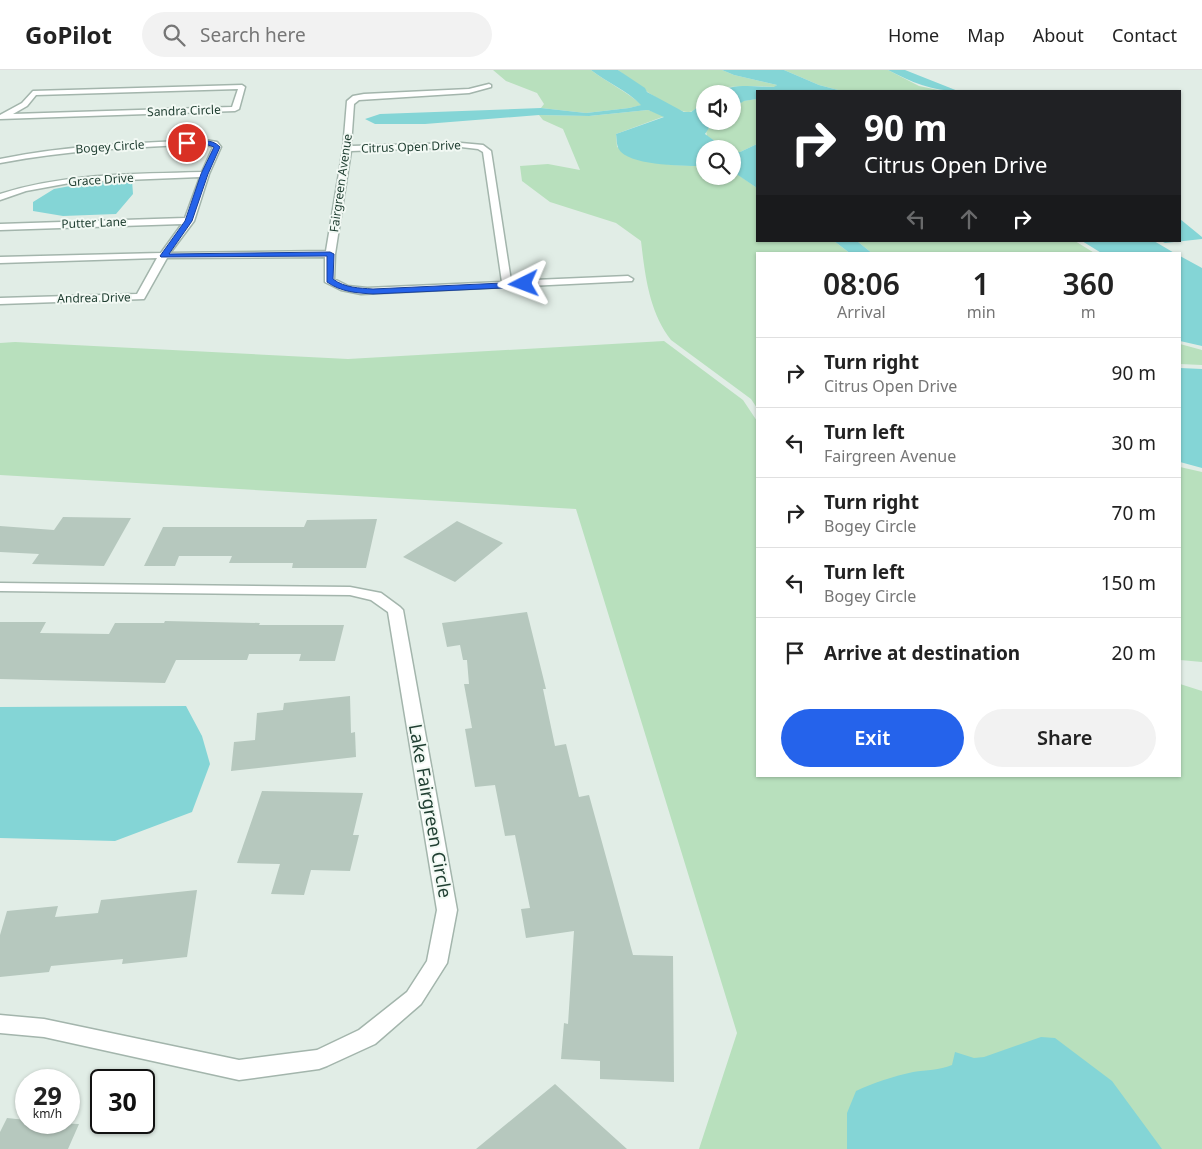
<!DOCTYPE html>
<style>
:root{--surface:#fff;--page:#f2f2f2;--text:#222;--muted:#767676;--line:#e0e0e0;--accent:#2563eb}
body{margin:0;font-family:"Noto Sans",sans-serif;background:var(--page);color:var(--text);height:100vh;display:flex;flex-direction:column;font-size:19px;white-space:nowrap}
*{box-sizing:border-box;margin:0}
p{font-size:16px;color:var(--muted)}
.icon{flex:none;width:28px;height:28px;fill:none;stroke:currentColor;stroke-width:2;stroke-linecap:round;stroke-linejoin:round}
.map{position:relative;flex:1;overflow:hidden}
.details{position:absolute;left:756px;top:182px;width:425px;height:525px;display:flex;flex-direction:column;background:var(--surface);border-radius:0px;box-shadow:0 1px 4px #0004}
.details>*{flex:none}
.hud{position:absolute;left:756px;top:20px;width:425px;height:152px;border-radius:0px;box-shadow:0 1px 4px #0004;background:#202124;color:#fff;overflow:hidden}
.fabs{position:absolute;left:696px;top:15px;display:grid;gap:10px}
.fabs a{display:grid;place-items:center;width:45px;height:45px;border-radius:50%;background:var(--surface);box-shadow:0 1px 4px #0004;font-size:25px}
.speed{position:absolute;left:15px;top:999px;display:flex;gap:10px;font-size:25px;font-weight:700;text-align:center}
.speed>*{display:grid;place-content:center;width:65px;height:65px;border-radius:50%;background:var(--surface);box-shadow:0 1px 4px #0004;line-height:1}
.speed small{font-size:12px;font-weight:400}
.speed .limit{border:2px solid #111;border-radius:8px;background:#fff;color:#111}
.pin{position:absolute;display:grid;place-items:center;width:42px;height:42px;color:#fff;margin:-21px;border:2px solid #fff;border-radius:50%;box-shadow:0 1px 5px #0007}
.me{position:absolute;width:55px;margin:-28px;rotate:267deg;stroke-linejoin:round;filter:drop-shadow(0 0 4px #0008)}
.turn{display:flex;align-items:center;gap:18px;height:105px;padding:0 25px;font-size:22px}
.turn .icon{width:65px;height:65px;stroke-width:2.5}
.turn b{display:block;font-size:35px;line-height:42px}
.lanes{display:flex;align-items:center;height:48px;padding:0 25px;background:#0003;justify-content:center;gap:25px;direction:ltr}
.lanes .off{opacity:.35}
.eta{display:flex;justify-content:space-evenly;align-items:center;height:85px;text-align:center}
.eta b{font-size:30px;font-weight:600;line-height:35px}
.cta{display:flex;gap:10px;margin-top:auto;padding:10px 25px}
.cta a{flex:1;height:58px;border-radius:30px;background:var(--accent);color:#fff;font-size:20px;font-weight:600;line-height:58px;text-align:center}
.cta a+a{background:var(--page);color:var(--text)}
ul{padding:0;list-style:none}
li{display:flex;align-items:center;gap:15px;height:70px;padding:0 25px;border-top:1px solid var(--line)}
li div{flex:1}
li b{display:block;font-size:19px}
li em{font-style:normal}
header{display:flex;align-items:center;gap:30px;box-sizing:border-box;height:70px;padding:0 25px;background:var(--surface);border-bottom:1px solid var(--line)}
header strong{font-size:24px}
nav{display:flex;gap:28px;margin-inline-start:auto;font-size:18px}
.search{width:350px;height:45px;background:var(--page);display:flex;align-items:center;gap:12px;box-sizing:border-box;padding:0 18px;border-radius:28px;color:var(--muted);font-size:19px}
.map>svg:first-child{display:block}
.green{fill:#b8e0bd}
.water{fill:#84d5d6}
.building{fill:#b6c8be}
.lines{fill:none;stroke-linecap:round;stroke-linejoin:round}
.minor-casing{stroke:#a3b5ac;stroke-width:3}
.minor{fill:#fff;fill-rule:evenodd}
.route{fill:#2563eb;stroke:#184099}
.labels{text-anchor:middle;stroke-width:4;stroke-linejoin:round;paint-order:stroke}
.far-street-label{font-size:12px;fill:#203f32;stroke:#f2f9f4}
.near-street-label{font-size:18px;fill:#203f32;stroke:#f2f9f4}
</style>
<header>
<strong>GoPilot</strong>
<div class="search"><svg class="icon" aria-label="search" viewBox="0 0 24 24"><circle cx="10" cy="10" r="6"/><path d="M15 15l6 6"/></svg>Search here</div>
<nav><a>Home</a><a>Map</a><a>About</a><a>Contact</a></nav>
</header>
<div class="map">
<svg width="1202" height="1079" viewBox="0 0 1202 1079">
<rect width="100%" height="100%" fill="#e1ede6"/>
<path class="green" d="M493,0H591C608,13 626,21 642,35L629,38L586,43L541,38L544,34L537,23L506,11Z
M618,0H722L734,5L777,15L775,17L756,16L725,17L716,24H705V32C700,35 695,41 689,42C673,43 631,10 618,0Z
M784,0H888L919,16L943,21H842L819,15Z
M757,29V74L740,82H733L732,79H726L707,66L706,61L718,51H732L733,38L743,31Z
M648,40L665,46L616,64L617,77L670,95L705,96V106H732L733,101L757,118L758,171H834L851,184H758L757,338L751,329L671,270C649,242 645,205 641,171L616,153L550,132L522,111L520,96L548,94L580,100L563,59L543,50L539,45L589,46Z
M857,171H1075L1096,184H873Z
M664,271L743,330L757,351L758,706H1180V614L1202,621V1079H699L737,963L576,439L0,405V273L15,272L348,289Z
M1180,274L1202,280V295L1180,294Z
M1180,397L1202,402V592L1180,590Z"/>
<path class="water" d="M591,0H618L645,18L647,22L684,42H691L705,32V51H718L709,58L705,64L726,79H705V96C686,96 635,96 621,82C616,77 617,70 616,64L664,47L648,40L589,46L539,45L425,54H375L365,49L380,44L541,38L586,43L629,38L641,35C627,20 607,13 591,0Z
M722,0H784L819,15L842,21H758L757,29L744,31L733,38L732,24H716C732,12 755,17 774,17L777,15L734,5Z
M888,0H905L958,21C932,21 911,12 888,0Z
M757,74V118L732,101L733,82H740Z
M132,110L133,124L116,144L63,146L33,141V132L54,119L81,114Z
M1180,149L1202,167V169L1165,173L1161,171H1180Z
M834,171H857L873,184H851Z
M1082,171H1154L1176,184H1103Z
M1180,186L1202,198V276L1180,271Z
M1180,298L1202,299V398L1180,392Z
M186,636L202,666L210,694L192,742L115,771L0,768V637Z
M1041,967L1055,968L1112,1011L1162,1079H847V1043L856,1021C873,1013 894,1006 913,1002C927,1000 939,1000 952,995L955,982L974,988L984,987Z"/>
<path class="building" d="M63,447L131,448L104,496L32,494L39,484L0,482V456L54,460Z
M377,449L366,498H292L293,493H229L232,486H179L175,496H144L163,457H304L307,450Z
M457,451L503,473L455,512L403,487Z
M527,542L546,619H543L555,676L566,674L579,727L589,725L633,885L673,886L674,1012L600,1009V991L561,989L564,953L568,954L574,861L526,868L521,839L530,838L515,765L505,766L495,715L475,717L465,659L472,658L464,614H469L467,590H463L460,575L447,577L442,553Z
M165,551L260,553L259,555H344L335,591H299L301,584H249L247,590H176L165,613L0,609V552H46L40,563L109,564L115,553H164Z
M350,626L351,663L355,662L356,687L231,701L234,672L255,670L257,643L283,640L284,633Z
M262,721L363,723L353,765H359L350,801L311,800L304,825L271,824L280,794L237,793Z
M197,820L187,887L122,894L123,889L51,896L49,902L0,907V865L7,841L58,836L55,847L98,843L101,830Z
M555,1014L627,1079H476Z
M7,1048L26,1050V1052L79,1054L68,1079H0V1062Z"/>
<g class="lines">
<defs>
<path id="minor" d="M489,14L491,15V17L469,23L359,30L354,34L351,76L461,73L483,75L491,81L511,211L628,206L633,209L632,211L361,224L341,220L325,212V187L167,188L144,229L0,234V228L137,224L157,188L0,193V187L161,183L182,154L0,160V154L185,148L200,107L75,112L26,121L0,130V124C66,103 134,104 202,102L213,77L205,74C136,77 68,80 0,93V89C68,75 136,73 205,70L217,72L221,77L209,104L194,151L170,183L326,181L343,79L347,31L353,26L364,24L469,19ZM461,77L478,79L483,82L502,212L367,218L348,216L334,209L335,184L351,81Z
M242,15L245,17L239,39L235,41L0,49V45L22,33L33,21ZM238,19L232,37L13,44L27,36L36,25Z
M0,513L350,517L381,523L400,537L403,540L457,840L447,893L421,934L375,974L327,996L319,999L239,1010L44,967L0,963V945L44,949L239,990L317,980L359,960L407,922L427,891L437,840L388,542L371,530L350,525L0,521Z"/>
</defs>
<use href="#minor" class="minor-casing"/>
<use href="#minor" class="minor"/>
</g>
<path class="route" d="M187,71C198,71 212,68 220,77L208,104L192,151L169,184L330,182L334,184L333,209C345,218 359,218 373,219L524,212L528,214L524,217L373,224C357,223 341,222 327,212V186L161,187L160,186L185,151L201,104L214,77L205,74L185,75Z"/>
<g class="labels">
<g class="far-street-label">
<text transform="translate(184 41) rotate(-2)" y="4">Sandra Circle</text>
<text transform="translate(110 77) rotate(-4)" y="4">Bogey Circle</text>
<text transform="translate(411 77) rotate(-2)" y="4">Citrus Open Drive</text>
<text transform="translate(101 110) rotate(-4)" y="4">Grace Drive</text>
<text transform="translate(341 113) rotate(-82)" y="4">Fairgreen Avenue</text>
<text transform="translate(94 153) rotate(-2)" y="4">Putter Lane</text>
<text transform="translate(94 228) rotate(-1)" y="4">Andrea Drive</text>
</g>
<g class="near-street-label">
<text transform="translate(430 741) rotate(80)" y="6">Lake Fairgreen Circle</text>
</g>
</g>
</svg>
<div class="fabs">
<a><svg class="icon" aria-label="sound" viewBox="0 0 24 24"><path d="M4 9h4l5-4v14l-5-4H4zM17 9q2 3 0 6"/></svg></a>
<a><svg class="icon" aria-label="search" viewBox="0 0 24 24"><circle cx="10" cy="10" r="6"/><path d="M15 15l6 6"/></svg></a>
</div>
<div class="speed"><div>29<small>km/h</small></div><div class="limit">30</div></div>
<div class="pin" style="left:187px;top:73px;background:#d93025"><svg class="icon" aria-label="arrive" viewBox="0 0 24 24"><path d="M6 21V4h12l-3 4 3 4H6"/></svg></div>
<svg class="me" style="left:524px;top:214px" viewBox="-20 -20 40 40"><path d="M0-17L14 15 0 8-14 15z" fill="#2563eb" stroke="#fff" stroke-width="4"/></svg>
<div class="hud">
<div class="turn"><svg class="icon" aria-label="right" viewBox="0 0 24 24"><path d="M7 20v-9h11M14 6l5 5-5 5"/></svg><div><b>90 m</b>Citrus Open Drive</div></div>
<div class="lanes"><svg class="icon off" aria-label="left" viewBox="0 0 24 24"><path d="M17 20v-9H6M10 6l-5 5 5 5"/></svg><svg class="icon off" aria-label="ahead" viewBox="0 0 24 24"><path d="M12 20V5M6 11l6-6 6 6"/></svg><svg class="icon" aria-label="right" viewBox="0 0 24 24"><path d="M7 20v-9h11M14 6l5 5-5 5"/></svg></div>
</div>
<section class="details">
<div class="eta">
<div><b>08:06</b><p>Arrival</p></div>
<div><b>1</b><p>min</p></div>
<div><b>360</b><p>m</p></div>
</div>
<ul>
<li><svg class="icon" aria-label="right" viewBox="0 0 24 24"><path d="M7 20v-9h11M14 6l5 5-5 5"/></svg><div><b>Turn right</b><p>Citrus Open Drive</p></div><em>90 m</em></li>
<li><svg class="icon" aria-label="left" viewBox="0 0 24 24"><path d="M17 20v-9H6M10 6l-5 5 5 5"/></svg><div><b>Turn left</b><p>Fairgreen Avenue</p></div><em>30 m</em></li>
<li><svg class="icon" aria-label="right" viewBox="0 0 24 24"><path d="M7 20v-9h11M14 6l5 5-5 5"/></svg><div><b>Turn right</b><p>Bogey Circle</p></div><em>70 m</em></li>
<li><svg class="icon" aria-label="left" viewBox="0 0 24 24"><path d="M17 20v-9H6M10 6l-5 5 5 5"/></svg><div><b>Turn left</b><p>Bogey Circle</p></div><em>150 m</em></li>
<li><svg class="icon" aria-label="arrive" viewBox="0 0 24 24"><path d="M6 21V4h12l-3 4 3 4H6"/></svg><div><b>Arrive at destination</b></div><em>20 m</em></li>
</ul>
<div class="cta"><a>Exit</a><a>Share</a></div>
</section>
</div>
